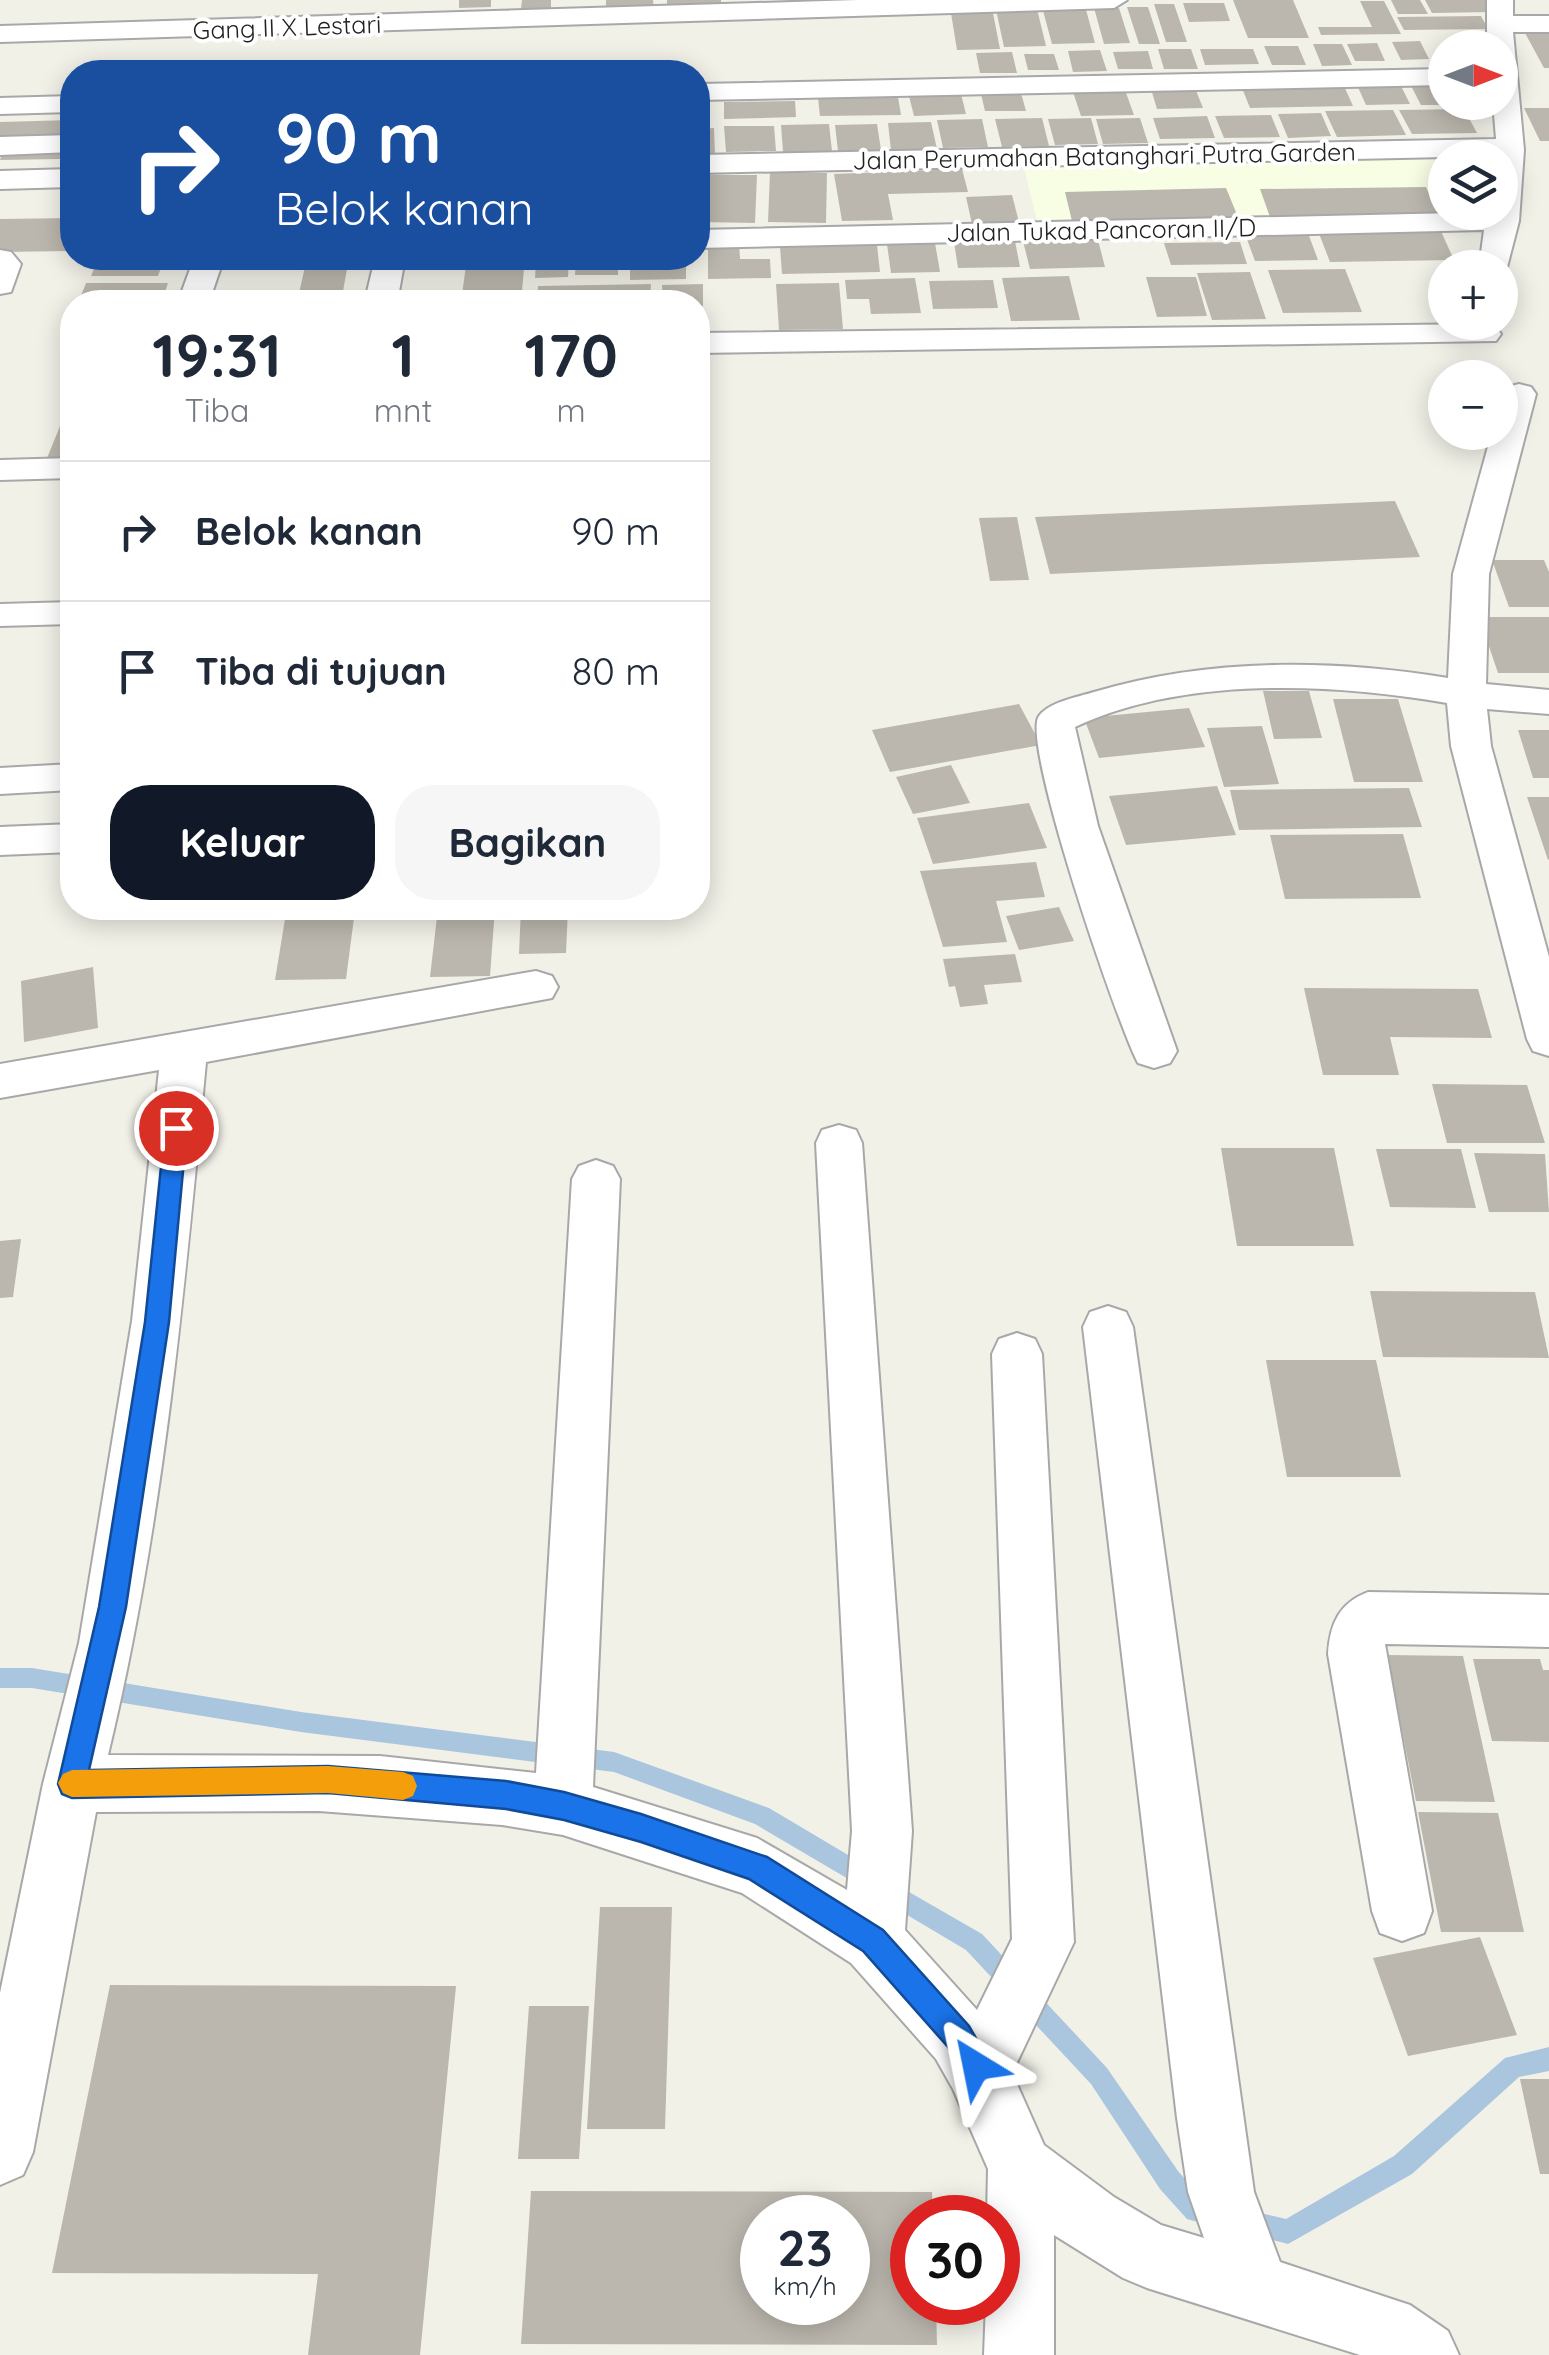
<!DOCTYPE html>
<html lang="id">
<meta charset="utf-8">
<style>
:root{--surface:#fff;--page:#f6f6f7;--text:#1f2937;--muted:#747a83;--line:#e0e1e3;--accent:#111827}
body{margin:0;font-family:Quicksand,sans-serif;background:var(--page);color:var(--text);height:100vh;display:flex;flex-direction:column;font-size:38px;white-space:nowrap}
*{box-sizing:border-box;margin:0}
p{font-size:32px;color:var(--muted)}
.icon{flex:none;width:55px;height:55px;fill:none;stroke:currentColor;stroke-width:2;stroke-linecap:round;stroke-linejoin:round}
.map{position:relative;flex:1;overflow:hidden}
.sheet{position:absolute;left:60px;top:290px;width:650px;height:630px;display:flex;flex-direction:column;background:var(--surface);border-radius:40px;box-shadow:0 5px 25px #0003}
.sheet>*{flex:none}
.banner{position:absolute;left:60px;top:60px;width:650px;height:210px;border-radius:40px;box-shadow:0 5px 25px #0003;background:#1a4fa0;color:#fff;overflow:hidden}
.needle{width:65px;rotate:90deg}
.buttons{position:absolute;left:1428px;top:30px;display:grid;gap:20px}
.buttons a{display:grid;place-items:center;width:90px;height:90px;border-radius:50%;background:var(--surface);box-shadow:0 5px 25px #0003;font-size:50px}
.speed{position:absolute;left:740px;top:2195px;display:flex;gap:20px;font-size:50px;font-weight:700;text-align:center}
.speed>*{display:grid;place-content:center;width:130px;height:130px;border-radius:50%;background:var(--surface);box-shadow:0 5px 25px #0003;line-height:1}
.speed small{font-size:25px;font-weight:400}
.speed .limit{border:15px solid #d22;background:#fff;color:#111}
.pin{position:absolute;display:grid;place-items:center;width:85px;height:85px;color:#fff;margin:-42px;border:5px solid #fff;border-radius:50%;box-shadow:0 2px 10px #0007}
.me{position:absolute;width:110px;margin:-55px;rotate:325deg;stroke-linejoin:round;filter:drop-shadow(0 0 8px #0008)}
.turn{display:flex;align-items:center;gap:35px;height:210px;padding:0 50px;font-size:45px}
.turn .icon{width:130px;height:130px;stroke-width:2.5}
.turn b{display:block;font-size:70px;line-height:85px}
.eta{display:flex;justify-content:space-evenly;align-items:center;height:170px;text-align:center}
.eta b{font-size:60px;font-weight:700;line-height:70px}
.button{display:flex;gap:20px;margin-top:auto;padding:20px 50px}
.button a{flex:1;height:115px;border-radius:40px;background:var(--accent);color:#fff;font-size:40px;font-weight:700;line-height:115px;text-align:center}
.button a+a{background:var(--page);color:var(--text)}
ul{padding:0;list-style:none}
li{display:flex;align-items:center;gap:30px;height:140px;padding:0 50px;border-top:2px solid var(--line)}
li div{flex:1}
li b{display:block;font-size:38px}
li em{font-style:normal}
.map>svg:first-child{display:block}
.education{fill:#f8fee4}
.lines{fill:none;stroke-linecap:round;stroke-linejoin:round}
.stream{fill:#aac5de;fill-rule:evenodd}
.building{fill:#bbb7ae;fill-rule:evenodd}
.minor-casing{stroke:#a8a8a8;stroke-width:4}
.minor{fill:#fff;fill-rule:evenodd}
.route{fill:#1a73e8;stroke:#114b97;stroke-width:2.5}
.slow{fill:#f59e0b}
.labels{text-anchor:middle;stroke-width:8;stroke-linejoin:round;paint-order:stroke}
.far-street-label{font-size:25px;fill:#212121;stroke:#fff}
</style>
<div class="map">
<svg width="1549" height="2355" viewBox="0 0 1549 2355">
<rect width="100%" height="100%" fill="#f1f1e8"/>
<path class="education" d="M1445,158V212L1494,213L1038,225L1024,168Z"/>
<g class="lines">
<path class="stream" d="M0,1668H32L301,1712L614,1752L769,1808L875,1871L878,1879L875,1887L867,1890L755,1824L614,1772L301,1732L32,1688H0Z
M890,1881L982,1934L1107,2068L1178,2171L1203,2200L1221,2205L1224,2214L1221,2223L1212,2226L1187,2219L1160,2189L1091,2084L966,1950L882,1900L879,1892L882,1884Z
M1549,2047V2071L1519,2077L1412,2174L1288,2244L1238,2231L1235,2222L1238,2213L1247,2210L1286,2219L1394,2156L1505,2058Z"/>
</g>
<path class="building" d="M459,0H491V7L459,8Z
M522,0H551V8L521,9Z
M606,0H653L654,8L606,9Z
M667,0H721V4L667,6Z
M1233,0H1293L1309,38H1248Z
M1391,0H1420L1428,14H1398Z
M1425,0H1487L1493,12L1432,13Z
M1360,1H1384L1401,34L1321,35L1318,27H1372Z
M1183,3H1224L1230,21L1189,22Z
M1154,4H1174L1187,42H1166Z
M1085,6L1095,43L1052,44L1042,7Z
M1127,7H1148L1160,44H1139Z
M1094,8H1119L1130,43L1104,44Z
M1037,9L1046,46L1004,47L996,10Z
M951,13H993L1000,49L957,50Z
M1481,16L1488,29L1404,30L1397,17Z
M1538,27H1549V68H1544L1525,33H1541Z
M1420,41L1429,59L1401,60L1392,42Z
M1377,43L1385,61H1355L1347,44Z
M1313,44H1342L1352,65L1322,66Z
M1264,46H1298L1306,65H1272Z
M1158,49H1191L1198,69H1164Z
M1200,49H1253L1259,64L1205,65Z
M1100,50L1107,71L1073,72L1068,51Z
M1148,51L1153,69H1118L1113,52Z
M1012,52L1017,73H980L976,53Z
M1024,54H1054L1059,70H1028Z
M314,64L313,72H181L182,67Z
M164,66L163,72H94V69Z
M1445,81V105H1421L1409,82Z
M1400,84L1410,104L1366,105L1357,85Z
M1344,86L1353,106L1250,108L1242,88Z
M1195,88L1203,108L1157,109L1151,89Z
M1125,90L1134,115L1081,116L1073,92Z
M1021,93L1026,111H985L981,94Z
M961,94L966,114L914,116L909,96Z
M898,97L901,115L820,116L818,98Z
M795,101L796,117L724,119V102Z
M1524,108H1549V141H1540Z
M1464,109L1477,133L1412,134L1399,110Z
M1393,110L1406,135L1337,137L1325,111Z
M1321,113L1331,136L1288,138L1278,114Z
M1271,115L1280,137L1224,138L1215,116Z
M1207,116L1215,138L1160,139L1153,118Z
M1042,118L1049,146L1002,147L995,119Z
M1091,118L1098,144L1055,145L1048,119Z
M1140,118L1148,143L1103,144L1096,119Z
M982,119L988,147L943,148L937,120Z
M72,120V138L0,140V122Z
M931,122L937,149L891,150L888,123Z
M829,124L832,151L783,152L781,125Z
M877,124L881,150L838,151L835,125Z
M724,126H774L776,151L726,152Z
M714,128L715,155L698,156V129Z
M65,147L60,159L0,160L4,148Z
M962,169L968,192L888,194L893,220L842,221L834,174Z
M770,172L827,173L826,223L768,222Z
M706,175H757L755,223L702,222L703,212H698V188H705Z
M1426,187L1438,215L1270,217L1260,189Z
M1226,188L1238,217L1072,221L1065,192Z
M1012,195L1019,222L972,224L966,197Z
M72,218V251L0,252V219Z
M1440,229L1454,260L1330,262L1318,231Z
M1308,233L1318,260L1255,261L1245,234Z
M1098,240L1105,267L1030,269L1023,241Z
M1015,241L1020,267L958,268L954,242Z
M708,242H739L740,259H770L771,278L708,279Z
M1240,242L1247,264L1171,265L1164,243Z
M935,243L940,272L891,273L887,244Z
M877,245L880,272L782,274L780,247Z
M307,258H349L343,291L377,290L375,302H297Z
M467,258H525L521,302H461Z
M536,258H569L568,277L535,278Z
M576,258H618V275H575Z
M630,258H686V279L630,280Z
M97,262H163L158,276H91Z
M1345,269L1362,312L1283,313L1268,270Z
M1250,272L1266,319L1212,320L1197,273Z
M1069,276L1080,320L1011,321L1002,278Z
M1146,277H1196L1207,316L1157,317Z
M915,278L921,313L871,314L869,299H847L845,280Z
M993,280L998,308L933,309L929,281Z
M86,283H168L162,301H79Z
M839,283L843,329L779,330L776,284Z
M651,284L650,302H537L538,286Z
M703,284V306H698V302H663L662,285Z
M65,414H72V458H47Z
M1395,501L1420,557L1050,574L1035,517Z
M1017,517L1029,580L990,581L979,518Z
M1492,560H1544L1549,572V607H1509Z
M1479,617H1549V673H1498Z
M1263,691H1309L1322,738L1274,739Z
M1333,699H1398L1423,782H1354Z
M1019,704L1041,745L890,772L872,730Z
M1189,708L1205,747L1099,758L1084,718Z
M1262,726L1279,784L1224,787L1207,728Z
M1518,730H1549V778H1533Z
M951,765L970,803L913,814L896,777Z
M1217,786L1236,835L1126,845L1109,796Z
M1409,788L1422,827L1239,830L1230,790Z
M1527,797H1549V859L1548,860Z
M1029,803L1047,848L933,864L917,818Z
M1403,834L1421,898L1285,899L1270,835Z
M1036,862L1045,897L996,901L1007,942L943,947L920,871Z
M1059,907L1074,941L1019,950L1006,916Z
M438,908H495L490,976L430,977Z
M521,908H568L566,953L519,954Z
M354,918L346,979L275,980L285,919Z
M1015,954L1022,982L984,985L988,1004L960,1007L955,986L949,987L943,959Z
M93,967L98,1028L24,1042L21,981Z
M1304,988L1478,989L1492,1038L1390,1037L1399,1075H1323Z
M1432,1084L1527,1085L1545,1143H1447Z
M1221,1148H1334L1354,1246H1237Z
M1376,1149H1461L1476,1208L1390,1207Z
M1474,1153L1545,1154L1549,1212H1489Z
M21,1239L13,1297L0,1298V1241Z
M1370,1291L1535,1292L1549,1358L1383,1357Z
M1266,1360H1376L1401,1477H1287Z
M1387,1655L1463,1656L1495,1802L1416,1801Z
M1473,1659H1540L1543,1670H1549V1742L1492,1741Z
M1418,1812L1498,1813L1524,1932H1441Z
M600,1907H672L665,2129H587Z
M1480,1937L1517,2035L1408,2056L1373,1958Z
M110,1985L456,1986L420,2355H308L318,2274L52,2273Z
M529,2006H589L579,2159H518Z
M1520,2079H1549V2174H1540Z
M531,2191L932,2192L933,2218H912V2302H936L937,2345L521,2344ZM762,2218H848V2302H762Z"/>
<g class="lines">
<defs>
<path id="minor" d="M857,0H1127L1114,8L0,42V26Z
M1487,0H1513V16H1549V32H1513L1524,150L1519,221L1505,275L1500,276V268H1479L1484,230L698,248V230L1500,212V158L1495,156L698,173V155L1496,139L1493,102H1500V48H1487Z
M1445,69V85L698,100V84Z
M72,96V112L0,114V98Z
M72,135V152L0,155V137Z
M72,169V187L0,189V171Z
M0,250L11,252L21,264L11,292L0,294Z
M194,258H224L209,302H178Z
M375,258H405L399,292L402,302H371L367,292Z
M1485,324L1496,327L1501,334L1496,341L698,353V333Z
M1519,384L1531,387L1536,394L1489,574L1486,684L1549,690V714L1487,709L1491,746L1549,957V1056L1533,1051L1527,1039L1451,746L1447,703C1331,683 1184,676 1075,727L1098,826L1177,1051L1170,1063L1154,1068L1138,1063C1118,1026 1020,740 1039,716C1049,702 1078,697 1094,692C1209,658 1331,659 1448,678L1453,574L1492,432H1500V403L1507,387Z
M72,458V478L0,480V460Z
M72,602V624L0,626V604Z
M72,764V790L0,794V768Z
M72,824V852L0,855V827Z
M536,971L552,976L558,987L552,998L206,1062C184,1294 163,1527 108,1755L380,1756L536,1773L572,1179L579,1166L596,1160L613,1166L620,1179L593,1787L757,1838L847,1890L852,1831L816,1143L822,1130L839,1125L856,1130L862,1143L912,1831L905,1930L977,2010L1012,1939L992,1354L999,1339L1017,1333L1035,1339L1042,1354L1074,1942L1012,2073L1044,2145L1114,2197L1161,2225L1204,2238L1188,2192L1177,2118L1083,1327L1090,1312L1108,1306L1126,1312L1133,1327L1254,2192L1280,2262L1410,2305L1448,2331L1459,2355H1360L1147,2288L1123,2278L1054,2235V2355H984L986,2302H998V2218H987L988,2169L953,2089L936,2059L851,1963L742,1893L563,1835L502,1825L319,1811L96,1812L33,2152L23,2175L0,2185V1993L43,1784L79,1643L132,1321L159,1070L0,1098V1064Z
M1368,1592L1549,1595V1647L1385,1644L1432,1911L1424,1933L1402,1941L1380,1933L1372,1911L1328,1654C1330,1624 1339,1603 1368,1592Z"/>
</defs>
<use href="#minor" class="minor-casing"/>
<use href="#minor" class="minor"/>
</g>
<path class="route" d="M176,1119L187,1128L169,1322L126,1607L89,1770L328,1766L506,1781L564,1792L641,1814L767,1857L883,1930L969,2026L992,2066L987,2077L976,2081L965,2077L948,2047L863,1951L749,1879L641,1842L564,1820L506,1809L328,1793L72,1798L62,1794L58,1784L99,1607L145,1322L165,1128Z"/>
<path class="slow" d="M328,1766L403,1772L413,1776L417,1786L413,1796L403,1800L328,1793L72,1797L63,1793L58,1783L63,1774L72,1770Z"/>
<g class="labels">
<g class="far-street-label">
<text transform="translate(287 27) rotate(-2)" y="9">Gang II X Lestari</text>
<text transform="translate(1104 156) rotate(-1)" y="9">Jalan Perumahan Batanghari Putra Garden</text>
<text transform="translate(1101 230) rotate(-1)" y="9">Jalan Tukad Pancoran II/D</text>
</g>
</g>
</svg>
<div class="buttons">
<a><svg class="needle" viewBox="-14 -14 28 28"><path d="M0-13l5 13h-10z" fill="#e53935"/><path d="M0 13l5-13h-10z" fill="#747a83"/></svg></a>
<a><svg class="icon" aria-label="layers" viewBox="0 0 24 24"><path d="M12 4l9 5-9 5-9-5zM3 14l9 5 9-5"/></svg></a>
<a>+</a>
<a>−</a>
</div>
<div class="speed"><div>23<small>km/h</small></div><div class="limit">30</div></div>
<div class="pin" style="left:176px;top:1128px;background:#d93025"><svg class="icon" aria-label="arrive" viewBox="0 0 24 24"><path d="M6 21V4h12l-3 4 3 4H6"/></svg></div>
<svg class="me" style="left:976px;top:2066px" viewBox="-20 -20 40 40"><path d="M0-17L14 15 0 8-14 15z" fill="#1a73e8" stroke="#fff" stroke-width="4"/></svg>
<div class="banner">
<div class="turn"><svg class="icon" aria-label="right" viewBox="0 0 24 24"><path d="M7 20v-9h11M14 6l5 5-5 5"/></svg><div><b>90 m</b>Belok kanan</div></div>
</div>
<section class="sheet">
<div class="eta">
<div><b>19:31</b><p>Tiba</p></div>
<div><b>1</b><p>mnt</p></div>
<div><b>170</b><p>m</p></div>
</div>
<ul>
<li><svg class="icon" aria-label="right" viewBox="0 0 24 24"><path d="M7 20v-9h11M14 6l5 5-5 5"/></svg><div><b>Belok kanan</b></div><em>90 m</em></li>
<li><svg class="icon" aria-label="arrive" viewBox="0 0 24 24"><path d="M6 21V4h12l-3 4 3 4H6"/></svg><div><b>Tiba di tujuan</b></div><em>80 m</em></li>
</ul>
<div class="button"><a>Keluar</a><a>Bagikan</a></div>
</section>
</div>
